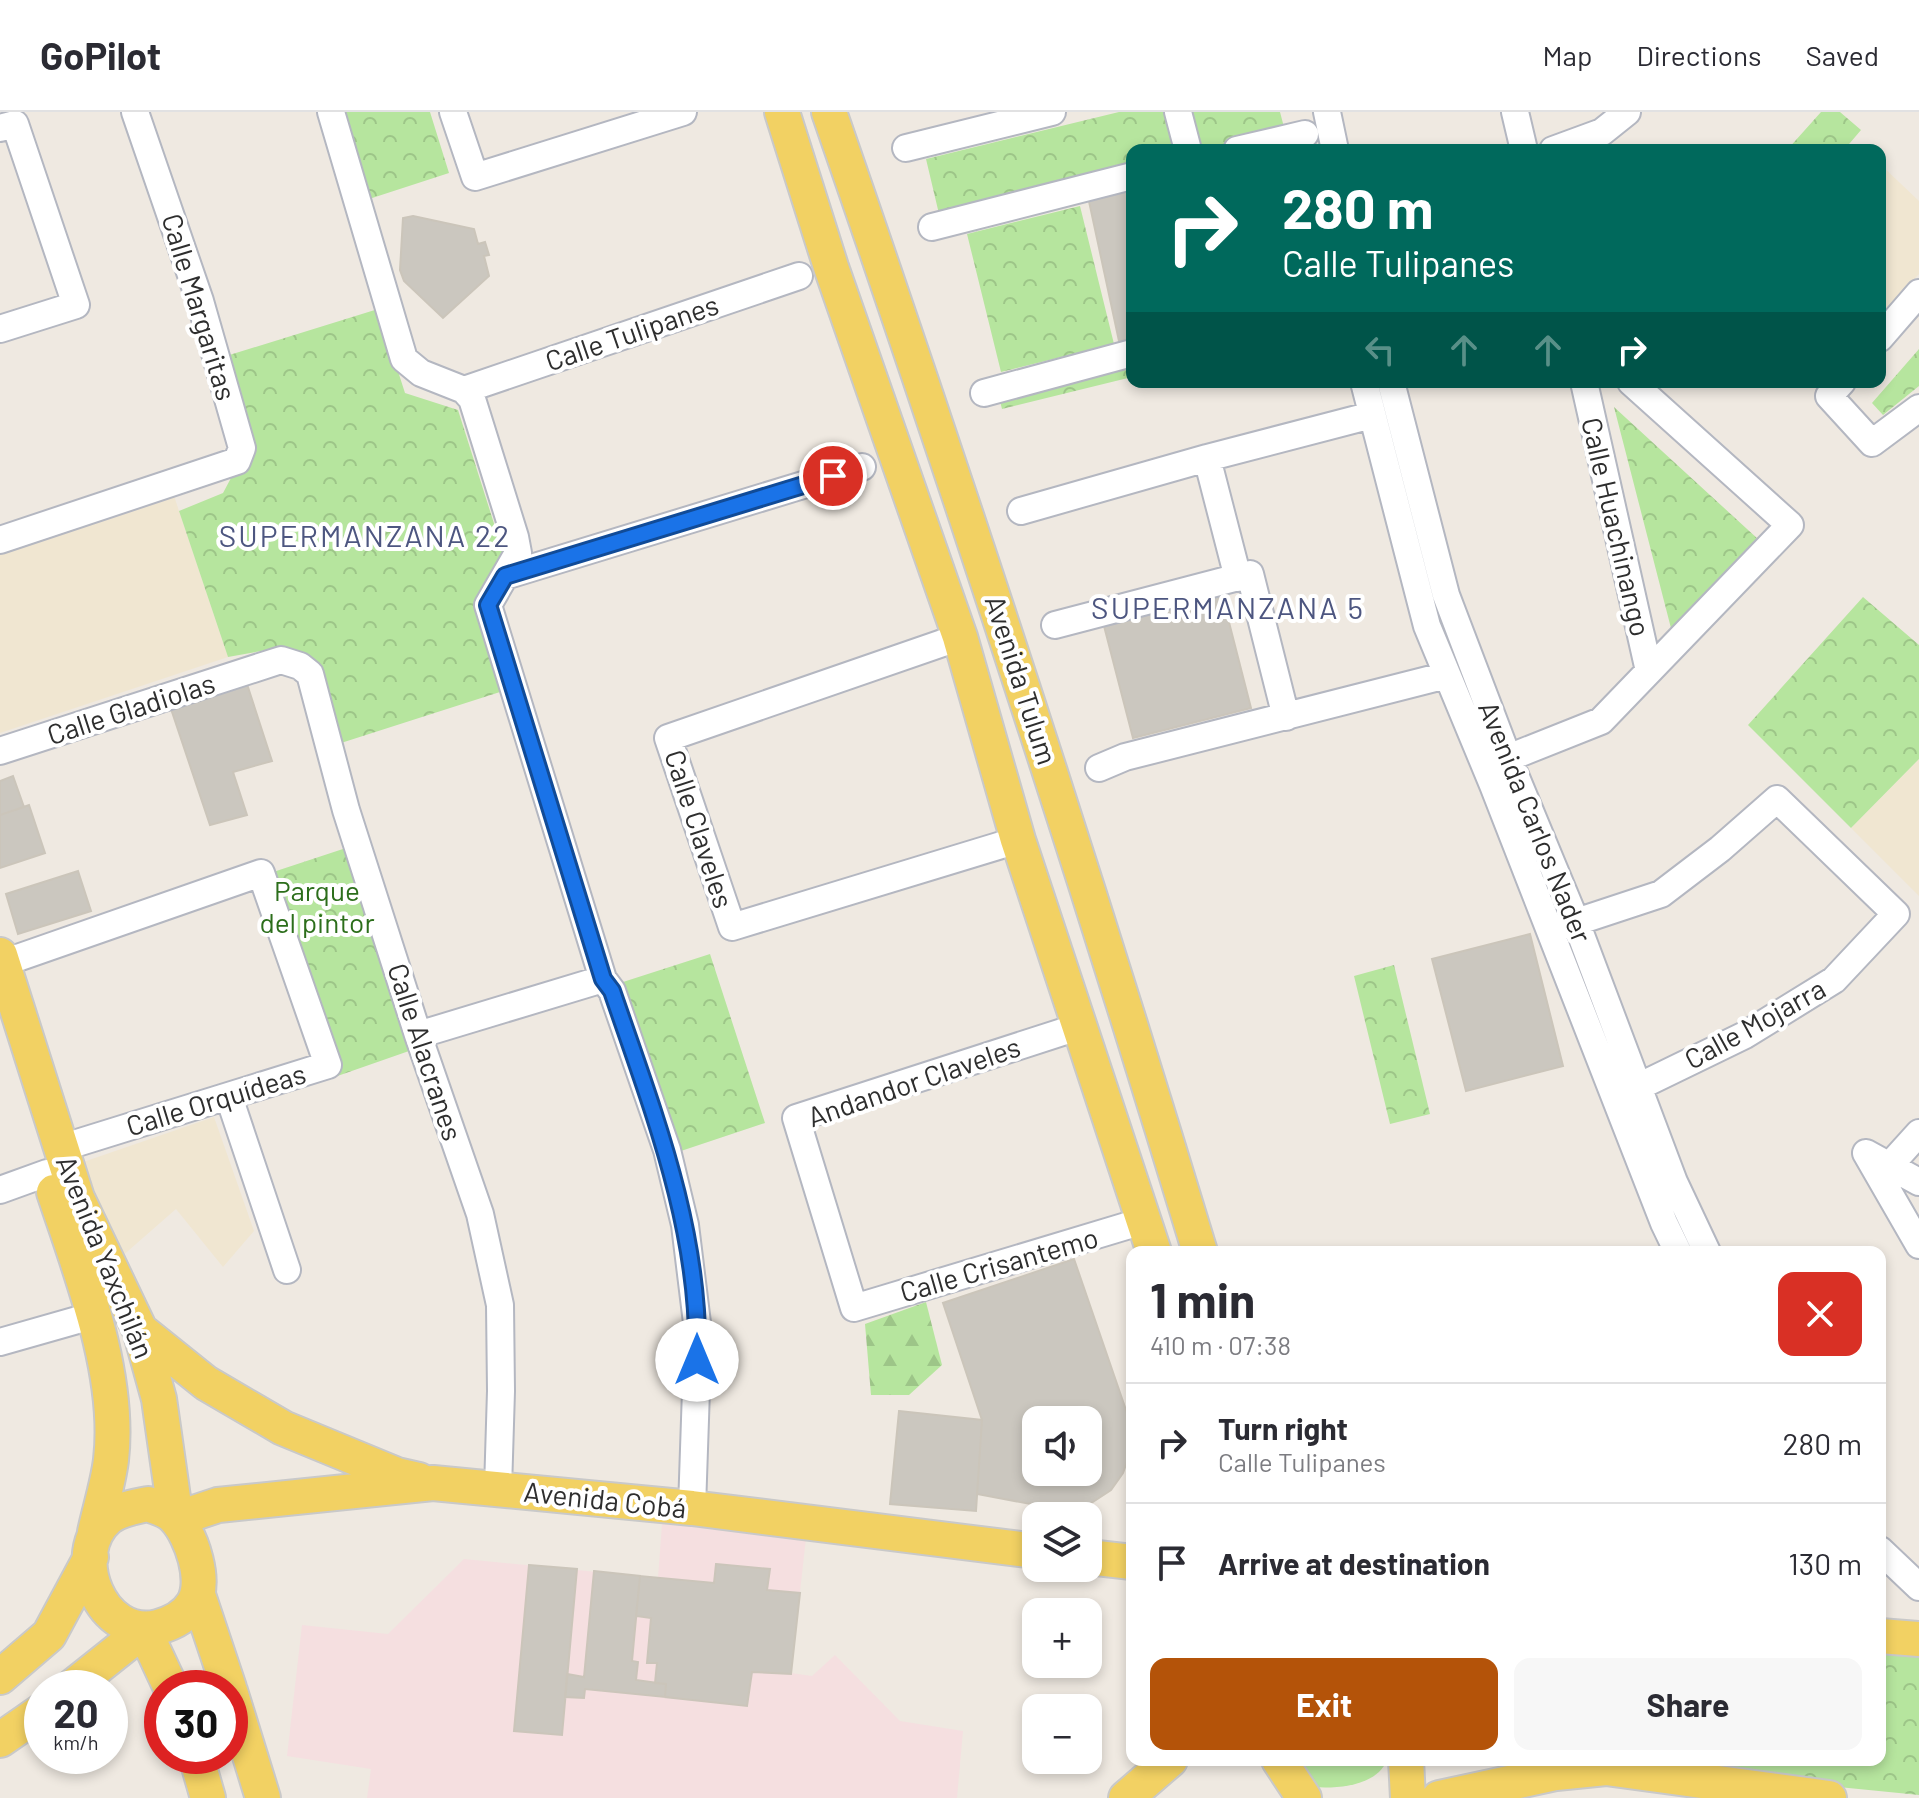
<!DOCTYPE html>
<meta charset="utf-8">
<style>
:root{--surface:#fff;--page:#f7f7f7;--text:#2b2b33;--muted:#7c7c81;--line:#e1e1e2;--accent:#b45309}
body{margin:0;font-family:Barlow,sans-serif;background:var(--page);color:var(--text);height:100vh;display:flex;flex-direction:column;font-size:30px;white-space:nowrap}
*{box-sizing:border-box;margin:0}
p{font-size:26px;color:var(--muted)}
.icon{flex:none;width:44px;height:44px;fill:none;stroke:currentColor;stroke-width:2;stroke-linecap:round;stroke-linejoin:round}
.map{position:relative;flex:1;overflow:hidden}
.drawer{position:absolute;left:1126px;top:1134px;width:760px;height:520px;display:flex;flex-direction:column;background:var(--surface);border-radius:16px;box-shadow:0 4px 12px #0003}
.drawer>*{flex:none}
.hud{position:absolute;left:1126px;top:32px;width:760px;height:244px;border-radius:16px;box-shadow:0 4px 12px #0003;background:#00695c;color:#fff;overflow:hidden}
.fabs{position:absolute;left:1022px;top:1294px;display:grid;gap:16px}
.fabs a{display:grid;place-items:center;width:80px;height:80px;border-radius:16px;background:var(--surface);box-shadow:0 4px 12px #0003;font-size:40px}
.speed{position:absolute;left:24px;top:1558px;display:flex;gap:16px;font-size:40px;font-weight:700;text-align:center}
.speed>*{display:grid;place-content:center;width:104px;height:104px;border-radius:50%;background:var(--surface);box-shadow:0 4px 12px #0003;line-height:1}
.speed small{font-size:20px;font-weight:400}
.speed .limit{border:12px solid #d22;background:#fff;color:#111}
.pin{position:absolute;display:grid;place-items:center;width:68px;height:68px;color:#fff;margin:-34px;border:4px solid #fff;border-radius:50%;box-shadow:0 2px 8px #0007}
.me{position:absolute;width:88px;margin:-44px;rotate:0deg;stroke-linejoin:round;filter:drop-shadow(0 0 6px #0008)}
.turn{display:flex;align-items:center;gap:28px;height:168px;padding:0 24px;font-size:36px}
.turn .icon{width:104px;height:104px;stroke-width:2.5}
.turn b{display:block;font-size:56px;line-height:68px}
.lanes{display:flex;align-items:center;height:76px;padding:0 24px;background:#0003;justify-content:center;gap:40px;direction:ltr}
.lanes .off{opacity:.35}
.round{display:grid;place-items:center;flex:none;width:84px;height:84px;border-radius:16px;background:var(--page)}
.overview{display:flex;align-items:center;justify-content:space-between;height:136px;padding:0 24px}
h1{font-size:48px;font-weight:700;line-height:60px}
.primary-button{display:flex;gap:16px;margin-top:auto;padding:16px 24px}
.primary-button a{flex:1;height:92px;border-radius:16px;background:var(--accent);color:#fff;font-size:32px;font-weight:700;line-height:92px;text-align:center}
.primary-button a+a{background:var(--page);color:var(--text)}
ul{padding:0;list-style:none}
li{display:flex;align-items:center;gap:24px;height:120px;padding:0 24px;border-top:2px solid var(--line)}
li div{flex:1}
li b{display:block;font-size:30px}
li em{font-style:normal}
header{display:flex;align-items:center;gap:48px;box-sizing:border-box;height:112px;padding:0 40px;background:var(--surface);border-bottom:2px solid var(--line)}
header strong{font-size:38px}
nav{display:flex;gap:44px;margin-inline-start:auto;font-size:28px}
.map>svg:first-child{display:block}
.education{fill:#f0e6d1}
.medical{fill:#f5dfe0}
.grass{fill:#b6e59e}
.forest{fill:url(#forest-firs)}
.park{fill:url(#park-crowns)}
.building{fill:#cbc7bf;stroke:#cbc5ba;stroke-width:2;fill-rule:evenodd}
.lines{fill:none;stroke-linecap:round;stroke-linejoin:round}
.minor-casing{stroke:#b4b7c1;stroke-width:30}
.major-casing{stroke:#c9c9c9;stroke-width:38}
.minor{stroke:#fff;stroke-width:26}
.major{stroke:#f2d163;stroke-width:34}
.route-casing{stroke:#114b97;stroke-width:20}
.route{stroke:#1a73e8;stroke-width:14}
.labels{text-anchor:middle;stroke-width:8;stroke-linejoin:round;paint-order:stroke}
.street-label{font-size:28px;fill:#2e2e2e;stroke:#fff}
.park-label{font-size:28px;fill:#2c6e1b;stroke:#fff}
.neighbourhood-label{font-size:30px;letter-spacing:2px;fill:#4d5680;stroke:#fff}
</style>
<header>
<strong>GoPilot</strong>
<nav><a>Map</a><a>Directions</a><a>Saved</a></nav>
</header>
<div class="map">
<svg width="1919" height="1686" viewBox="0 0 1919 1686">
<defs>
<pattern id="forest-firs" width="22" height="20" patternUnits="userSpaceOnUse" patternTransform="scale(2)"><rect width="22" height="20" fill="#b6e59e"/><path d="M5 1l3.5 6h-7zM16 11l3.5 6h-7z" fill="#9dc588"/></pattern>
<pattern id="park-crowns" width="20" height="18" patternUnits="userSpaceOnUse" patternTransform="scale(2)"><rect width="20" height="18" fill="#b6e59e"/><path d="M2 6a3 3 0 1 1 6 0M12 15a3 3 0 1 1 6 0" fill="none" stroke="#9dc588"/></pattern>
</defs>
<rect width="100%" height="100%" fill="#efe9e1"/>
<path class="education" d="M1880,52L1919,89V162L1880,202Z
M173,381L228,545L0,621V439Z
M1919,647V784L1851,716Z
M214,1005L254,1119L223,1155L176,1097L104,1160L57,1059Z"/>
<path class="medical" d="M662,1412L806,1426L791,1561L812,1564L835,1543L900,1609L963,1619L957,1686H367L371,1657L287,1644L302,1513L388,1522L464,1447L658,1466Z"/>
<path class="grass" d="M1293,1648H1387C1377,1674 1337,1677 1313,1675Z"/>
<path class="forest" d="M926,1190L942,1253L909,1283H871L865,1212Z"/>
<path class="park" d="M337,0H430L449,61L366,88Z
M1119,0H1280L1290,38H1132V55L939,102L926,47Z
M1821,0H1840L1861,18L1844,38H1787Z
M1080,94L1114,232L1001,260L967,122Z
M378,197L405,281L458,298L504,443L476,489L500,580L341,631L278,536L228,545L179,399L223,381L239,351L210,249Z
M1132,231V265L1002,297L994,265Z
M1919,237V274L1883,303L1872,291Z
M1614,295L1759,428L1672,520Z
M1863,485L1919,533V647L1851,716L1748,613Z
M349,735L409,939L326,968L258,765Z
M710,842L765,1011L678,1040L623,870Z
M1394,853L1430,1002L1390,1012L1354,864Z
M1880,1536L1919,1540V1683L1568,1648H1880Z"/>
<path class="building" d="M1132,70V226L1119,229L1087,80Z
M413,104L474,117L478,132L485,130L489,143L484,144L489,164L443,206L404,169L400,158L403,106Z
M1222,483L1251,596L1133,626L1104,514Z
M246,569L272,649L233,660L247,703L210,713L170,594Z
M13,664L24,695L0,703V669Z
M29,693L45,741L0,756V703Z
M78,759L91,799L18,822L6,782Z
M1530,822L1563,954L1466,979L1432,847Z
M1074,1147L1128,1304L1129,1344L1123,1361L1111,1378L1082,1397L1063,1398L977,1382L982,1308L943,1191ZM1036,1308H1088V1360H1036Z
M899,1299L982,1308L976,1399L890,1392Z
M716,1452L770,1457L767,1478L800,1481L791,1562L752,1560L747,1594L665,1585L666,1572L655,1571L657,1551H647L651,1506L636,1504L640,1464L714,1471Z
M529,1453L577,1457L562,1623L514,1619Z
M594,1459L640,1464L632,1549L638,1550L636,1568L666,1572L665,1585L585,1577L584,1586L565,1585L567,1562L584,1565Z"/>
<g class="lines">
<defs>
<path id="minor" d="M331,0L404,247L421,261L464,278L472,287L515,425L518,441L488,493L603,867L612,879L667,1038L685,1113L698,1219L692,1396
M453,0L475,65L683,0
M1178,0L1188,38
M1327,0L1335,38
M1515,0L1524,38
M0,16L15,12L76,193L0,217
M906,36L1052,0
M1237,38L1305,22
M1553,38L1602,20L1627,0
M932,115L1132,64
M1880,226L1919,181
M1364,270L1427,514L1493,673L1664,1111L1678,1140
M1391,270L1446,483L1508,646L1576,810L1674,1070L1707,1140
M1584,270L1649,559
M1842,270L1829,284L1872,331L1919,296
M464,278L799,164
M984,281L1132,241
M1207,346L1238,466
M1021,399L1207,346L1372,303
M0,428L237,349L242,336L200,189L135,0
M505,464L862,355
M1055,513L1250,462L1286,605
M960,525L668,626L732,815L1018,728
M0,639L281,548L300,554L310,562L346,698L418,923L480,1102L500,1193L501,1279L498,1377
M1508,646L1601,609L1790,413L1631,270
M1099,656L1125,645L1447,563
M1561,815L1661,782L1720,737L1777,687L1896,802L1834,868L1745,923L1638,975
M3,851L261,761L328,953L61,1036
M1078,915L796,1006L854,1196L1143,1109
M418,923L603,867
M229,985L287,1158
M1866,1041L1919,1133
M1866,1041L1919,1070
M1890,1053L1919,1021
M0,1078L47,1061
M0,1230L95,1203
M1880,1438L1919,1475"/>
<path id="major" d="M782,0L831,155L960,525L1018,728L1154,1140
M829,0C960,378 1084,757 1200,1140
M0,843L77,1086L140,1218L159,1287L176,1407L218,1393L433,1371L692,1396L1036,1439
M54,1080C81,1161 121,1262 111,1348C108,1372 100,1397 95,1420
M140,1218L206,1271L283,1316L397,1363L419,1368
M148,1392C158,1396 168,1398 175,1406C192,1424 207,1470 193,1492C185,1505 173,1511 158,1515C101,1529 66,1442 108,1406C119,1397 135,1395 148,1392Z
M1088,1445L1132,1450
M198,1483L229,1576
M1880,1524L1919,1527
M0,1565L49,1523L91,1445
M71,1576L144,1518L171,1576
M230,1579L263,1686
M0,1628L42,1599
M196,1644L208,1686
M1279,1648L1304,1686
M1406,1648L1408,1686
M1126,1686L1170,1648
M1439,1686L1556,1661L1606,1656L1829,1686"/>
</defs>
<use href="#minor" class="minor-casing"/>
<use href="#major" class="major-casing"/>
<use href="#minor" class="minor"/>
<use href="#major" class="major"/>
</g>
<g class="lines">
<defs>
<path id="route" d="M697,1248C701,1120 653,999 612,879L603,867L488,493L505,464L833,364"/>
</defs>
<use href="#route" class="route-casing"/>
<use href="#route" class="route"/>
</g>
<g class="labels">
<g class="street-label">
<text transform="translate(199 195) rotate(73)" y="10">Calle Margaritas</text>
<text transform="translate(632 221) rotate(-19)" y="10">Calle Tulipanes</text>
<text transform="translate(1616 415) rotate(77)" y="10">Calle Huachinango</text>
<text transform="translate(1021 568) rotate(72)" y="10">Avenida Tulum</text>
<text transform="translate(131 597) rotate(-18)" y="10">Calle Gladiolas</text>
<text transform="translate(1535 710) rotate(68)" y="10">Avenida Carlos Nader</text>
<text transform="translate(699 717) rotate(72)" y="10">Calle Claveles</text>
<text transform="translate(1755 912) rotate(-29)" y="10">Calle Mojarra</text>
<text transform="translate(425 940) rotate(72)" y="10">Calle Alacranes</text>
<text transform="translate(914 970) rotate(-19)" y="10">Andandor Claveles</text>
<text transform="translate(216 988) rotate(-17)" y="10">Calle Orquídeas</text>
<text transform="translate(105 1145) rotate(68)" y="10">Avenida Yaxchilán</text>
<text transform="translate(999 1153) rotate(-16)" y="10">Calle Crisantemo</text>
<text transform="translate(605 1388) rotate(6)" y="10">Avenida Cobá</text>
</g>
<g class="park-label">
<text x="317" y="789">Parque<tspan x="317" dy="32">del pintor</tspan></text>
</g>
<g class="neighbourhood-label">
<text x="365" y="435">SUPERMANZANA 22</text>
<text x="1228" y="507">SUPERMANZANA 5</text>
</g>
</g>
</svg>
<div class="fabs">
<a><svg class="icon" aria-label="sound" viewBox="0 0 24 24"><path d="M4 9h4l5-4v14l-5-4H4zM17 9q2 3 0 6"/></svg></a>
<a><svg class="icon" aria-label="layers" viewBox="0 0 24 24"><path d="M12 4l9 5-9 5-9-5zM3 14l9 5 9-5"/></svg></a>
<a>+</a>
<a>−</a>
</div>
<div class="speed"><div>20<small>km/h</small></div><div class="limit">30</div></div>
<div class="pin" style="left:833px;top:364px;background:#d93025"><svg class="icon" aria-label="arrive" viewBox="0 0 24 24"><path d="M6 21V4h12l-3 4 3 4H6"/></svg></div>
<svg class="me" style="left:697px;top:1248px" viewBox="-20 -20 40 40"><circle r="19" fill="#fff"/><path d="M0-13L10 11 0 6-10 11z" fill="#1a73e8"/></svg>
<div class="hud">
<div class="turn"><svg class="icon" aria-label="right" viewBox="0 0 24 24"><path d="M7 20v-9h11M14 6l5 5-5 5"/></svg><div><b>280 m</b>Calle Tulipanes</div></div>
<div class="lanes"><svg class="icon off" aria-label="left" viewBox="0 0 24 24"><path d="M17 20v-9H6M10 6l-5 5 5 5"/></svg><svg class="icon off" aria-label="ahead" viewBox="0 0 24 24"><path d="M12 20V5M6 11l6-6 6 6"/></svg><svg class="icon off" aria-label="ahead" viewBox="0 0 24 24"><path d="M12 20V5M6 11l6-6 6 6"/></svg><svg class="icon" aria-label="right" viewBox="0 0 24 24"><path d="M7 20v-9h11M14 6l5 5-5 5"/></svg></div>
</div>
<section class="drawer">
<div class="overview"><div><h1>1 min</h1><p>410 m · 07:38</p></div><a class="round" style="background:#d93025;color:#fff"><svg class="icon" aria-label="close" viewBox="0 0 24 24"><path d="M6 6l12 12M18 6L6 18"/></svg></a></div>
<ul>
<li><svg class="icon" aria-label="right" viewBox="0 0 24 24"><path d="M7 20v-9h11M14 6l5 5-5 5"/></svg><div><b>Turn right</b><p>Calle Tulipanes</p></div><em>280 m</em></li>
<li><svg class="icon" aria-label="arrive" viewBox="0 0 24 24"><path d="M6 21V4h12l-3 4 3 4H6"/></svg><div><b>Arrive at destination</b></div><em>130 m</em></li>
</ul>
<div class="primary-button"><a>Exit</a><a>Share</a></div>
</section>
</div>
